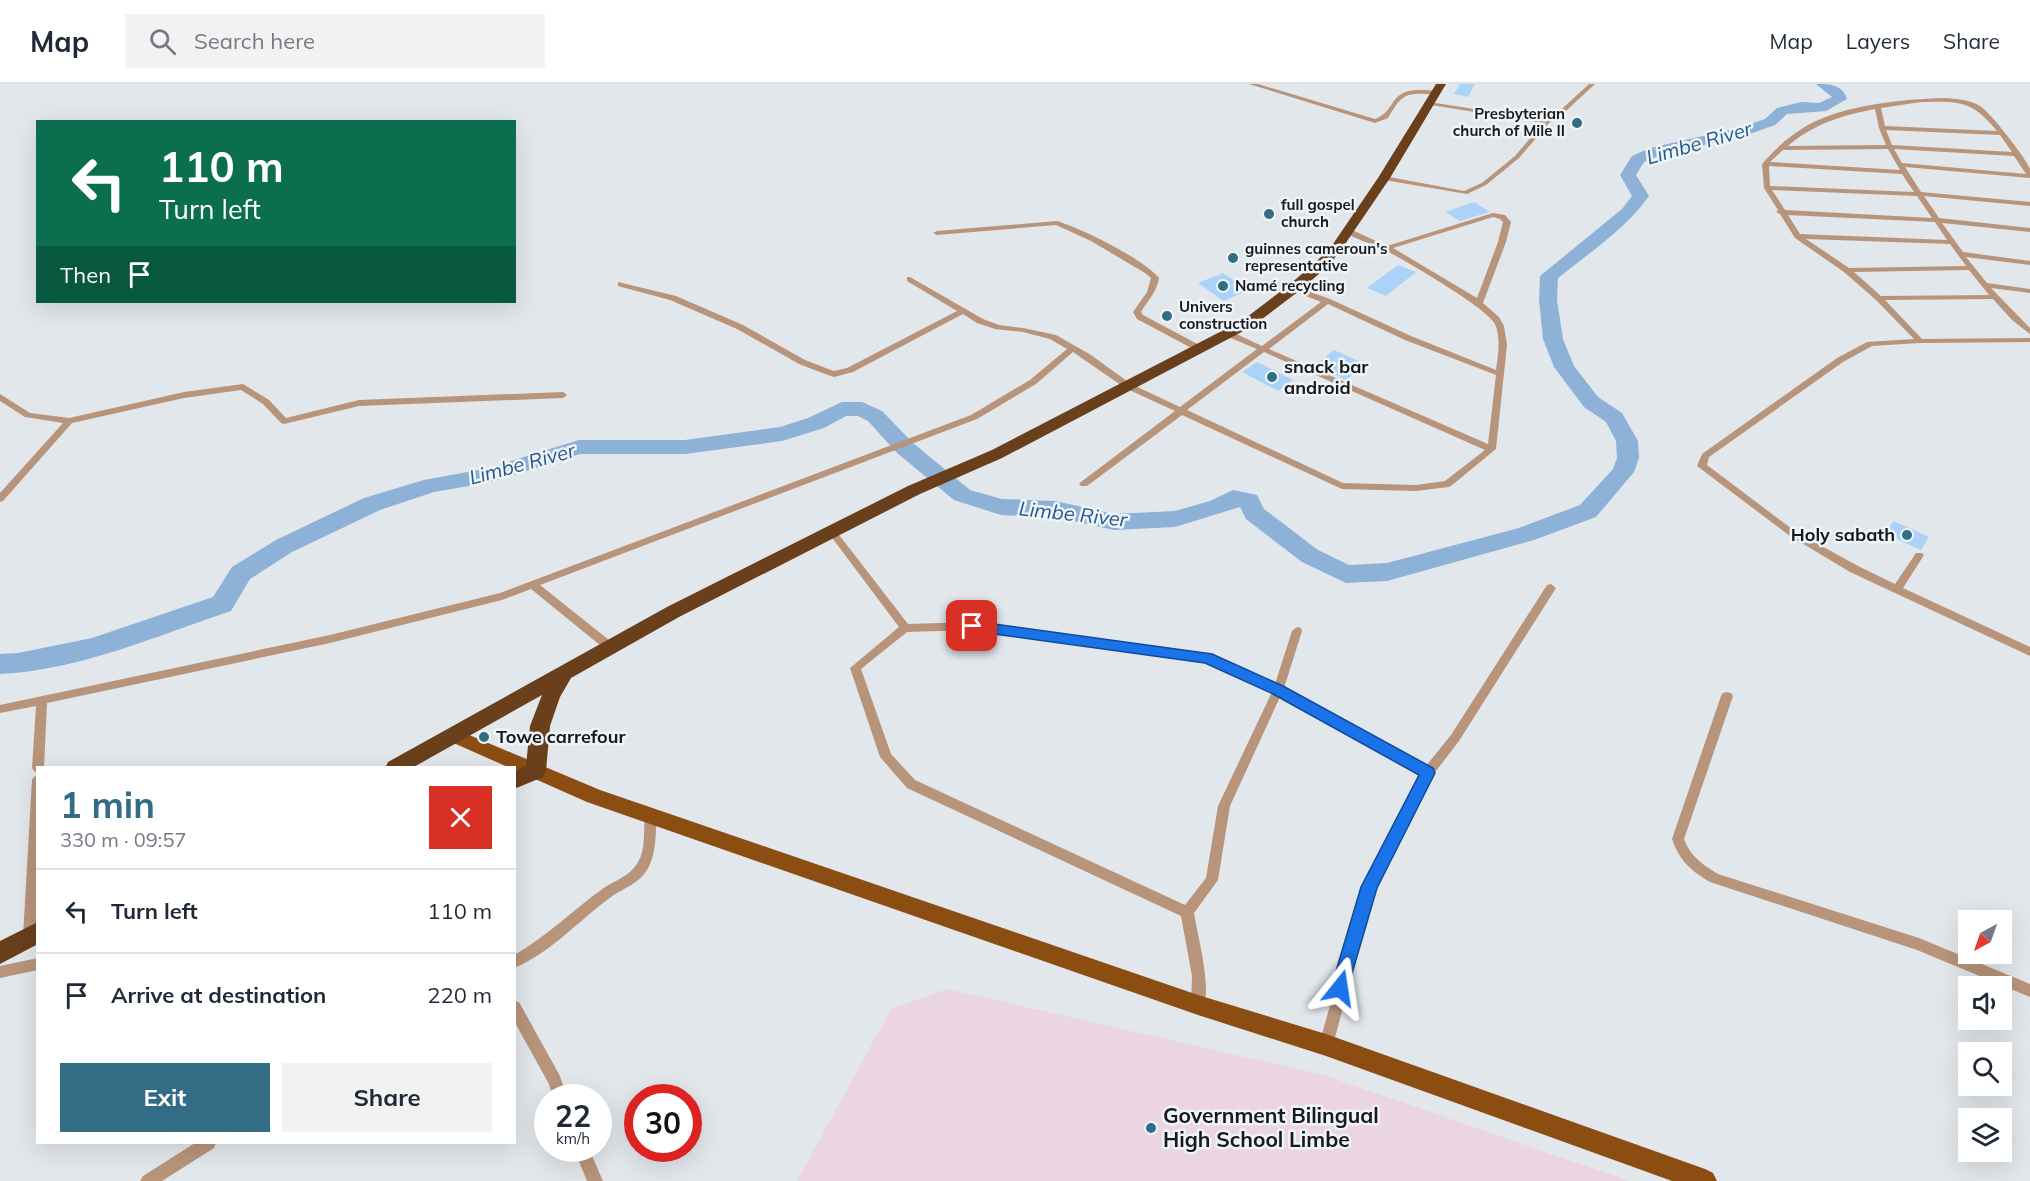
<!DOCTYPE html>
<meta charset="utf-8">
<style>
:root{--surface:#fff;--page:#f2f2f3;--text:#1f2937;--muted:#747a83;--line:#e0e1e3;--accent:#336c85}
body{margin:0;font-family:Mulish,sans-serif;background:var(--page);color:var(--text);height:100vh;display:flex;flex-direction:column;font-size:22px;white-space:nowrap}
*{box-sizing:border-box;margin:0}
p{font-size:20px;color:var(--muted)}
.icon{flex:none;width:33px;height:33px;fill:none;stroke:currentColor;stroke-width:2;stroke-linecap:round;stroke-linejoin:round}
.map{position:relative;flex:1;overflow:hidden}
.details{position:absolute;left:36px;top:682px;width:480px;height:378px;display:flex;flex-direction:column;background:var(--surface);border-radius:0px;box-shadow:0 6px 24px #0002}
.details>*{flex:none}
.guide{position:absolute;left:36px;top:36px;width:480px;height:183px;border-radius:0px;box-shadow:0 6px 24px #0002;background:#0b6e4f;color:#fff;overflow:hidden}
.needle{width:39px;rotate:220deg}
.controls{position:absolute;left:1958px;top:826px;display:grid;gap:12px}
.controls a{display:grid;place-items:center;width:54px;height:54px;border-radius:0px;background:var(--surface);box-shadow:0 6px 24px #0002;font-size:30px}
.speed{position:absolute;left:534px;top:1000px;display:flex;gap:12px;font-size:30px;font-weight:700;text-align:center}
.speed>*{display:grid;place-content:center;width:78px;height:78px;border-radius:50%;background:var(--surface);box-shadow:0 6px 24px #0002;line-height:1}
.speed small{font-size:15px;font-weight:400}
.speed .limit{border:9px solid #d22;background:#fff;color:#111}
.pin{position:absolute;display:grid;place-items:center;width:51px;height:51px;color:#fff;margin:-26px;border-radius:12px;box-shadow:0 3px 9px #0006}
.me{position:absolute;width:66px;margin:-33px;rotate:15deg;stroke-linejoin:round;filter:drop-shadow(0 0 4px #0008)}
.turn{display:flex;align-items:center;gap:21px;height:126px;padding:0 24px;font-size:27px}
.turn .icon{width:78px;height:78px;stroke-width:2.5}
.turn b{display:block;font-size:42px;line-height:51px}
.then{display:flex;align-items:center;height:57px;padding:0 24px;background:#0003;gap:12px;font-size:22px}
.round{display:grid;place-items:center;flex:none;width:63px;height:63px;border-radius:0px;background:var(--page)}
.summary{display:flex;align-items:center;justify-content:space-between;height:102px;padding:0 24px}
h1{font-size:36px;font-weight:700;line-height:45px;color:var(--accent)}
.button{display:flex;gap:12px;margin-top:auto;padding:12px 24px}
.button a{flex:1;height:69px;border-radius:0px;background:var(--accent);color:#fff;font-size:24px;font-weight:700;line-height:69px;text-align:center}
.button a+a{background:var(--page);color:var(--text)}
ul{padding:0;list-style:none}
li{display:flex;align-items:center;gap:18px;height:84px;padding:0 24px;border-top:2px solid var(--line)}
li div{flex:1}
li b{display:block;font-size:22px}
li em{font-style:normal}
header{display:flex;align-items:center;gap:36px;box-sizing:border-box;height:84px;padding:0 30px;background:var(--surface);border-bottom:2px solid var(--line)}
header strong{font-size:28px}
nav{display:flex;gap:33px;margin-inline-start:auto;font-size:21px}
.search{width:420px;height:54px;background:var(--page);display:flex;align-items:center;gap:15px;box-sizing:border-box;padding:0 21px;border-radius:0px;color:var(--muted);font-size:22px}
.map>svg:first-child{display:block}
.education{fill:#ebd5e3}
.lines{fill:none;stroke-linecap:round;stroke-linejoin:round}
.river{fill:#8eb1d8;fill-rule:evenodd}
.building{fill:#abd2f8}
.street{fill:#b8947a;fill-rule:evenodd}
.primary{fill:#8c4d12;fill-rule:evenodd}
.highway{fill:#693f1c;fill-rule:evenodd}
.route{fill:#1a73e8;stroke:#114b97;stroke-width:1.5}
.poi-dot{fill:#336c85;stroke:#eff4f9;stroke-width:2}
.labels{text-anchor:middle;stroke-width:5;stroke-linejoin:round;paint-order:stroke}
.far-poi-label{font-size:15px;font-weight:bold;fill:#17191b;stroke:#eff4f9;text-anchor:start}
.poi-label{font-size:18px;font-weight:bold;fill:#17191b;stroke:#eff4f9;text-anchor:start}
.water-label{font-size:20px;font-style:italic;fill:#255789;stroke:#eff4f9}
.near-poi-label{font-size:21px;font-weight:bold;fill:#17191b;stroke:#eff4f9;text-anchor:start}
</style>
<header>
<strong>Map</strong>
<div class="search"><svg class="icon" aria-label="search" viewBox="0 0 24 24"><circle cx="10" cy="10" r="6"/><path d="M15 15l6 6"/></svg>Search here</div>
<nav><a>Map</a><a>Layers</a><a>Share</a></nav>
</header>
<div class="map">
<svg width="2030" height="1097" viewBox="0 0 2030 1097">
<rect width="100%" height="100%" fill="#e2e7ec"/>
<path class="education" d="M947,905L1324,991L1629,1097H797L891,925Z"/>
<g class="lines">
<path class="river" d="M1816,0C1830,0 1842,0 1847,15L1826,27L1787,30L1775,41L1747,51L1661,71L1644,78L1636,91L1649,112C1626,145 1590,168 1558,194L1557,216L1563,255L1574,282L1598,313L1622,329L1638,357L1639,374L1634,388L1596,433L1534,456L1387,497L1346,499L1302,478L1246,435L1240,423L1175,443L1114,446L1055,433L1001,431L954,416L897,369L868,337L858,332H846L824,344L782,357L685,370H580L491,398L434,408L380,426L292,468L250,495L231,527C156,552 80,586 0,590V570L18,569L92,554L213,513L232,483L276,456L364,414L424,396L489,384L579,356H685L780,343L808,334L842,318H862L882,327L913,359L970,406L1002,415L1055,417L1114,430L1175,427L1210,417L1233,406L1257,411L1264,425L1318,466L1349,481L1387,479L1519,444L1580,421L1613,385L1617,374L1616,357L1606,338L1584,323L1554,283L1543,255L1539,216L1540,192L1622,125L1632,112L1620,91L1632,72L1650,64L1738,44L1765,35L1777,24L1801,18L1819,19L1832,13Z"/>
</g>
<path class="building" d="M1460,0H1475L1468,13L1454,10Z
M1474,118L1490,128L1460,137L1445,128Z
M1398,181L1416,188L1386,212L1367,204Z
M1223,189L1249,206L1224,217L1198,199Z
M1334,266L1365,280L1346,296L1315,281Z
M1257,278L1293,296L1278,307L1242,288Z
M1894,437L1929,453L1921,466L1884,449Z"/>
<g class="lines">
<path class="street" d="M1249,0H1258L1375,35C1397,27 1388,5 1421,6C1428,6 1434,6 1440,9C1435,11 1432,10 1426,10C1402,8 1399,16 1388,34L1375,39Z
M1589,0H1595L1567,26L1549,39L1519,74L1486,101L1467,110L1384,96L1381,94L1384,92L1464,107L1482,99L1515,72L1543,39L1431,21L1429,20V18L1546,36L1563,24Z
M1944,14C1956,15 1969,15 1980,22C1991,29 2025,73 2030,85C2030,86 2030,93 2030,94L1905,83L1921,108L2030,118V122L1924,112L1939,134L2030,144V148L1942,139L1963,168L2030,177V181L1966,173L1987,199L2030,205V209L1991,204L2030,244V250L2012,236L1993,215L1885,216L1922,255L2030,254V258L1920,259L1872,262L1843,278L1709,373L1707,381L1796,448L1858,482L1895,500L1916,469H1922L1924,471L1903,504L2030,563V572L1850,488L1790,452L1697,382L1702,370L1837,274L1867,258L1914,255L1876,216L1844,188L1795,154L1780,130L1776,128L1778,126L1764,104L1762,80C1775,65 1790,51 1808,41C1844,21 1903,15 1944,14ZM1921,18C1959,17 1972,16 1997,47L1885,42L1881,24ZM1875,25L1879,44L1886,61L1788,62C1813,40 1843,31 1875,25ZM1886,46L2000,51L2012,68L1892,61ZM1888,65L1900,86L1770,78L1783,66ZM1894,65L2014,72L2026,90L1902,79ZM1769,82L1902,90L1914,108L1770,102ZM1772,106L1917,112L1932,134L1785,126ZM1788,131L1935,138L1947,156L1800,150ZM1806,155L1950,160L1966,182L1849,184ZM1969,186L1989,211L1881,212L1854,188Z
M1493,129L1505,131L1511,138L1506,158L1483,219L1499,233L1504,242L1507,261L1496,365L1451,402L1448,403L1416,407L1342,405L1182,331L1087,402H1081L1079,400L1081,398L1175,327L1125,304L1073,268L1036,300L977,335L540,501L614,560L615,563L614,566H606L531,505L502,516L330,559L47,619L44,684H38V689L34,687L32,684L36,622L0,629V621L330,551L500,509L971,331L1030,296L1067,265L1050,255L1023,248L995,245L977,239L963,230L853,288L834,293L825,290L799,280L737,245L670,216L618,202V198L676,212L743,241L805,276L831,286L834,287L847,284L957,227L907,197V193H910L983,235L999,241L1023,244L1056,251L1091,271L1131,300L1180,323L1257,265L1226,252V248H1232L1262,262L1321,218L1291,206L1290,204L1294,202L1330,215L1411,252L1496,286C1498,271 1501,254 1495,240C1487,224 1403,175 1383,165C1371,159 1356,156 1345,148L1352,146L1387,162ZM1493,133L1500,135L1503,138L1498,158L1477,214L1393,164ZM1328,220L1405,256L1496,291L1488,360L1269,265ZM1264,268L1485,366L1445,397L1416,401L1343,399L1187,326Z
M1057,137C1083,145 1142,174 1159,194C1157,208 1148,216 1141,228L1143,231L1203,263V267H1197L1137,235L1133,228L1147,208L1151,194L1145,189L1091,157L1056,141L937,151L933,149L937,147Z
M243,300L269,316L286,334L359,316L563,308L567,311L563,314L359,322L284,340L281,339L263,320L241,306L184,314L72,339L3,417L0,418V409L63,339L25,333L0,317V310L30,329L69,334L184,308Z
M833,446L836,447L908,540L972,538L1207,569L1275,600L1292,547L1297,543L1301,544L1302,547L1284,604L1426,682L1451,651L1547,501L1551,500L1556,504L1459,657L1432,692L1375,804L1333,961L1331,966L1326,968L1321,966L1319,961L1363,803L1421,691L1280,613L1230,722L1218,796L1194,829C1198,854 1212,903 1203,926L1198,928L1193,926L1191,921L1192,892L1181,832L907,704L880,673L850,584L899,543L830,451L828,449L830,447ZM972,546L1205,577L1272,608L1218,722L1206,794L1185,821L915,696L891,670L861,585L907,548Z
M1727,608L1731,609L1733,612L1684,755C1690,772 1703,781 1718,790L1919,854L2030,900V913L1917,866L1710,798C1691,787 1679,776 1672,755L1721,612L1723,609Z
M38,691V815L35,852L34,856L29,858L24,856L23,852L32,696L34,693Z
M651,727L655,728L657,732C655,750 657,770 647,786C639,800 623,804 611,813C579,836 551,869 514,884V871C546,853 572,827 601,806C613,797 631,792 638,778C646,765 643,747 645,732L647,728Z
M38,874V886L0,894V882Z
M514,917L519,918L560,992L567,1014H553L549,1000L514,937Z
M195,1059H216L214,1064L162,1097H140L143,1092Z
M574,1065H589L603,1097H587Z"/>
<path class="primary" d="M455,645L600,706L1198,911L1326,950L1705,1085L1713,1089L1717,1097H1672L1326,972L1198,931L587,718L449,657L446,652L449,647Z"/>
<path class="highway" d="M1436,0H1446L1390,94L1341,166L1327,183L1299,207L1253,242L1002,374L920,410L679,533L571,594L560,613L550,642L546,687L543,693L514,705V688L526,682L530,642L542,611L412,684H385L388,678L667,523L908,402L992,366L1243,236L1289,201L1317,177L1333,160L1378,94Z
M38,838V860L0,880V857Z"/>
</g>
<path class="route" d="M972,537L1212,570L1283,602L1433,684L1435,689L1377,804L1346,910L1340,913L1334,910L1331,904L1361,803L1419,691L1273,610L1205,579L972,547L965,542Z"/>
<g class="poi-dot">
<circle cx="1577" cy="39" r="6"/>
<circle cx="1269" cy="130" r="6"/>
<circle cx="1233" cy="174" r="6"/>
<circle cx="1223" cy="202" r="6"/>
<circle cx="1167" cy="232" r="6"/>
<circle cx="1272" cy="293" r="6"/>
<circle cx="1907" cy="451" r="6"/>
<circle cx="484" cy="653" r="6"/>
<circle cx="1151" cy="1044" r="6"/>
</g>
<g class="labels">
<g class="far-poi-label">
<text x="1565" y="35" text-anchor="end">Presbyterian<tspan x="1565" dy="17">church of Mile II</tspan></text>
<text x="1281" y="126">full gospel<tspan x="1281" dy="17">church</tspan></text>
<text x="1245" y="170">guinnes cameroun's<tspan x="1245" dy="17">representative</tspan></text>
<text x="1235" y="207">Namé recycling</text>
<text x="1179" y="228">Univers<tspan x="1179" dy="17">construction</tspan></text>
</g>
<g class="poi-label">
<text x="1284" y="289">snack bar<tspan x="1284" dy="21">android</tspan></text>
<text x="1895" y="457" text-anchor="end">Holy sabath</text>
<text x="496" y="659">Towe carrefour</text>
</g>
<g class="water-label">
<text transform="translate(1699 59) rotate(-16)" y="7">Limbe River</text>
<text transform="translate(522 380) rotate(-15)" y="7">Limbe River</text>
<text transform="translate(1073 430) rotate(6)" y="7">Limbe River</text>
</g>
<g class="near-poi-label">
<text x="1163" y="1039">Government Bilingual<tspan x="1163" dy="24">High School Limbe</tspan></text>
</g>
</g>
</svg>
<div class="controls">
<a><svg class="needle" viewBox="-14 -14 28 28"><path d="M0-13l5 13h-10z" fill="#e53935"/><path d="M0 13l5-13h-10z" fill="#747a83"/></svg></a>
<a><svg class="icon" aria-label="sound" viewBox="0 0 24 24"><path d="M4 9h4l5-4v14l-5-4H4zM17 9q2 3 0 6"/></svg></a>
<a><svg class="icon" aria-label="search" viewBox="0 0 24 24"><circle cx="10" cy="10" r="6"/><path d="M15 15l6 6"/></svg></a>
<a><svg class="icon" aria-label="layers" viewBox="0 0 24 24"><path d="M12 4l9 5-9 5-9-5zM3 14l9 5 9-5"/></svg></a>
</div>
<div class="speed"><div>22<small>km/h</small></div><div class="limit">30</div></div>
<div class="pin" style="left:972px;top:542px;background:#d93025"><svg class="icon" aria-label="arrive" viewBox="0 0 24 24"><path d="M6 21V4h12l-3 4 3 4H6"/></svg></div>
<svg class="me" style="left:1340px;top:904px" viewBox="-20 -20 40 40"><path d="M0-17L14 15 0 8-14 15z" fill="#1a73e8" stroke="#fff" stroke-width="4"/></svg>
<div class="guide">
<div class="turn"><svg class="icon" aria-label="left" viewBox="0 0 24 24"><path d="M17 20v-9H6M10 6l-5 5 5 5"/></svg><div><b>110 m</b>Turn left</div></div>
<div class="then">Then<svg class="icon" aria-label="arrive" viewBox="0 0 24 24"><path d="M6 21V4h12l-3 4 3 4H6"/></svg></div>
</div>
<section class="details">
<div class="summary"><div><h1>1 min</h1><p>330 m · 09:57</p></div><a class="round" style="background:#d93025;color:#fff"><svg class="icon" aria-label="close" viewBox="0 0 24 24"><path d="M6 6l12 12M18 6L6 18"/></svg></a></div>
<ul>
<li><svg class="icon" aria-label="left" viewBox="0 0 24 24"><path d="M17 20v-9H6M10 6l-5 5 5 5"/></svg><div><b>Turn left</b></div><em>110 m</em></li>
<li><svg class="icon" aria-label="arrive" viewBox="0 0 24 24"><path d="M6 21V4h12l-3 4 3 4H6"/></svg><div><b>Arrive at destination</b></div><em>220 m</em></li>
</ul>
<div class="button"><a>Exit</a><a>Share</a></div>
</section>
</div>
